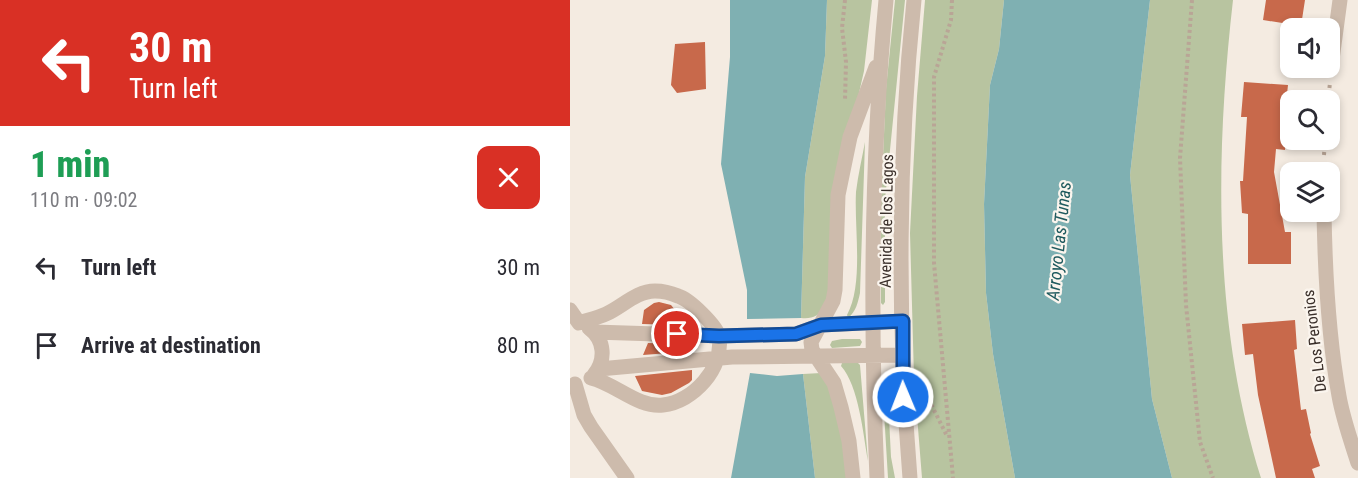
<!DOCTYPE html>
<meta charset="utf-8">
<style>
:root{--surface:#fff;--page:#f2f2f3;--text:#2b2b33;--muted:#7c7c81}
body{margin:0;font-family:"Roboto Condensed",sans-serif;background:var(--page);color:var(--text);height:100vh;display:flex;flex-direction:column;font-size:22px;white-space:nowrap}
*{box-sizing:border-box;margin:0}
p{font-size:20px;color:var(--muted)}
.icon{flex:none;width:33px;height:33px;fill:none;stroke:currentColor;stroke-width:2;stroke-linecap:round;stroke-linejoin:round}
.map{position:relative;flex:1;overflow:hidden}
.panel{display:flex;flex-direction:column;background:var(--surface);width:570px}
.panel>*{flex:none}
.hud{background:#d93025;color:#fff;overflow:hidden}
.controls{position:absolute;left:710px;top:18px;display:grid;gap:12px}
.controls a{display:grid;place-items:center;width:60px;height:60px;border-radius:12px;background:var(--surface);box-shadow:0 3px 9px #0003;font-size:30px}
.pin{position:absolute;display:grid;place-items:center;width:51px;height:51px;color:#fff;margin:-26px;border:3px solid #fff;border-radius:50%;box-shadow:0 2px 6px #0007}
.me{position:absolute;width:66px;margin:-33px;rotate:359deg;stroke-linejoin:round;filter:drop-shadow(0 0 4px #0008)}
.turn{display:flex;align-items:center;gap:21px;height:126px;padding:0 30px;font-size:27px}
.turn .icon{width:78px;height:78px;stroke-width:2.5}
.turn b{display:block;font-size:42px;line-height:51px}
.round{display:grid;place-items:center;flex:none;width:63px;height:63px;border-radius:12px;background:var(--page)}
.head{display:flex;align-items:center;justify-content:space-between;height:102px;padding:0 30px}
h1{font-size:36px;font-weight:800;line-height:45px;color:#1e9e55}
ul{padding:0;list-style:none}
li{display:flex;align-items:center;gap:18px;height:78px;padding:0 30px}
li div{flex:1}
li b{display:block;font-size:22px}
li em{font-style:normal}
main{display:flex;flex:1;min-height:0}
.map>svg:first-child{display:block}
.green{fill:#b8c4a0}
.water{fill:#7fb0b2}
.building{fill:#c8694b}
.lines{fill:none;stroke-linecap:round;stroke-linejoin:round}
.path{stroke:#b9a596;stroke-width:4;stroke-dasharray:3 3;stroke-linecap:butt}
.minor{stroke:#cdbbac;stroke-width:15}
.route-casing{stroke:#114b97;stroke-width:15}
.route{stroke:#1a73e8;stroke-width:10}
.labels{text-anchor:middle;stroke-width:4.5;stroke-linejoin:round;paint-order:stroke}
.street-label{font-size:16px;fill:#3b302b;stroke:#fbf5ee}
.water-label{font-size:18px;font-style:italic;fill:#1f5a5e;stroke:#fbf5ee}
</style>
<main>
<section class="panel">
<div class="hud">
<div class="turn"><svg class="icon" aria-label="left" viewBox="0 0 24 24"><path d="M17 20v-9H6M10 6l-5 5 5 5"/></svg><div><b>30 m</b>Turn left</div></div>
</div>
<div class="head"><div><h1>1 min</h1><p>110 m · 09:02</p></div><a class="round" style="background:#d93025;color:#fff"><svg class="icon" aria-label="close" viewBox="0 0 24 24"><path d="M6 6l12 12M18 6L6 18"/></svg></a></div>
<ul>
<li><svg class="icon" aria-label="left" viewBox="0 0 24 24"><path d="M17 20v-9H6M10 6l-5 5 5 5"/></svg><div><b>Turn left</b></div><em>30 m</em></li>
<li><svg class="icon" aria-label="arrive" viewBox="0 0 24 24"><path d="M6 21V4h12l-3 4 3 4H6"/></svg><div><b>Arrive at destination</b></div><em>80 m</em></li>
</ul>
</section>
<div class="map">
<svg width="788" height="478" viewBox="0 0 788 478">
<rect width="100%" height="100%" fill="#f4ebe1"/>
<path class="green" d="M257,0H302L294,71L284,115L260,288C253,306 254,320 231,318L235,177L255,56Z
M325,0H335L315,200V302L313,305L311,303V202L316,89Z
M355,0H434L429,49L420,85L414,204L416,293L423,354L445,478H352L344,378L340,233L347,96Z
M580,0H663C645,158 643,325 691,478H602L582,399L560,175Z
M295,142L290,293C288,302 286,312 278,318L277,315C294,284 284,228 286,192C288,175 292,158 295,142Z
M272,339H290L292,342L290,346L262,348L260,345L262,341Z
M272,363H288L290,365L298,461C293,434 289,386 271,366Z
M251,373L259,382L281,478H245L233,374Z
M312,379H317L321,457L325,478H318Z"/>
<path class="water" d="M160,0H257L255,56L235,177L231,318L177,319V290L151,164L160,57Z
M434,0H580L560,175L582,399L602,478H445L423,354L416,293L414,204L420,85L429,49Z
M180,373L207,376L233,374L245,478H161Z"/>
<path class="building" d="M696,0H735L731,26L693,20Z
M135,42L136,89L107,93L101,85L105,44Z
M674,82L718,85L716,103H720V125H717L715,150L706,149L704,172L715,232H721V264H678V214L672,213L670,181H673L677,117H671Z
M89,302L101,305L105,310L108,315V325L72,324L74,310L84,303Z
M725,320L727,349L724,350L731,410L736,409L741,433L740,434L750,466L742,469L745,478H706L688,395L683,354L675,355L672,324Z
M78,343L104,344L112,352L73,355Z
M122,370V380L119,383L101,393L92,395L72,391L65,376Z"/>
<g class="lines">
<path class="path" d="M275,0L272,28L276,62L275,100
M382,0L381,20L364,77V263L383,478
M622,0L610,158L616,305L630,442L643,478
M758,100L760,83
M754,155L755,140
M350,391L359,400L377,436"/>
<path class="minor" d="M761,67L770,0
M753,171V172
M754,212C755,274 758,335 769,396C773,419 781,441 788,463
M0,310L9,323C18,320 27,318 36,314C52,307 66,291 85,291C92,291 101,293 108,296C119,299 147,326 149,337C154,368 123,402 93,405C68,408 46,384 21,378
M19,328C35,340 36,360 24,375
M24,332L149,336L226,334L251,325L333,321
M29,369L162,357L333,355
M5,384L14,415L21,427L57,478
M283,478L279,441L271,407L264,383L242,350L241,342L263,301L265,290L268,195L280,137L306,67
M307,478C300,319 301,159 316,0
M340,478C327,322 328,155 344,0"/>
</g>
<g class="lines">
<defs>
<path id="route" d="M107,334L149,336L226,334L251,325L333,321V397"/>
</defs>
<use href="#route" class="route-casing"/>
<use href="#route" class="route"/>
</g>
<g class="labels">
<g class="street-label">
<text transform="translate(316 221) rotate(-89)" y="6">Avenida de los Lagos</text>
<text transform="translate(744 341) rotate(-97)" y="6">De Los Peronios</text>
</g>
<g class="water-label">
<text transform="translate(489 241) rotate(-84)" y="6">Arroyo Las Tunas</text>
</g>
</g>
</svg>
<div class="controls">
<a><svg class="icon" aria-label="sound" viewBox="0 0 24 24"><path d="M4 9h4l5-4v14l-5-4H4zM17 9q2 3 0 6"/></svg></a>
<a><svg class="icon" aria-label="search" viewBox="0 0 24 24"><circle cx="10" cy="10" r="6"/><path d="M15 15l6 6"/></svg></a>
<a><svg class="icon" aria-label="layers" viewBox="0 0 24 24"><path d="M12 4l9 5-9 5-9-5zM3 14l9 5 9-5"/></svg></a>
</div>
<div class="pin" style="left:107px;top:334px;background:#d93025"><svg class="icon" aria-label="arrive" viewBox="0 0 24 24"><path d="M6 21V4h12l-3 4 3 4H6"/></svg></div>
<svg class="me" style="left:333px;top:397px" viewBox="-20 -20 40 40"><circle r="17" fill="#1a73e8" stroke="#fff" stroke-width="3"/><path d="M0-11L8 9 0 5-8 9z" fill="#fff"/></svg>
</div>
</main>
